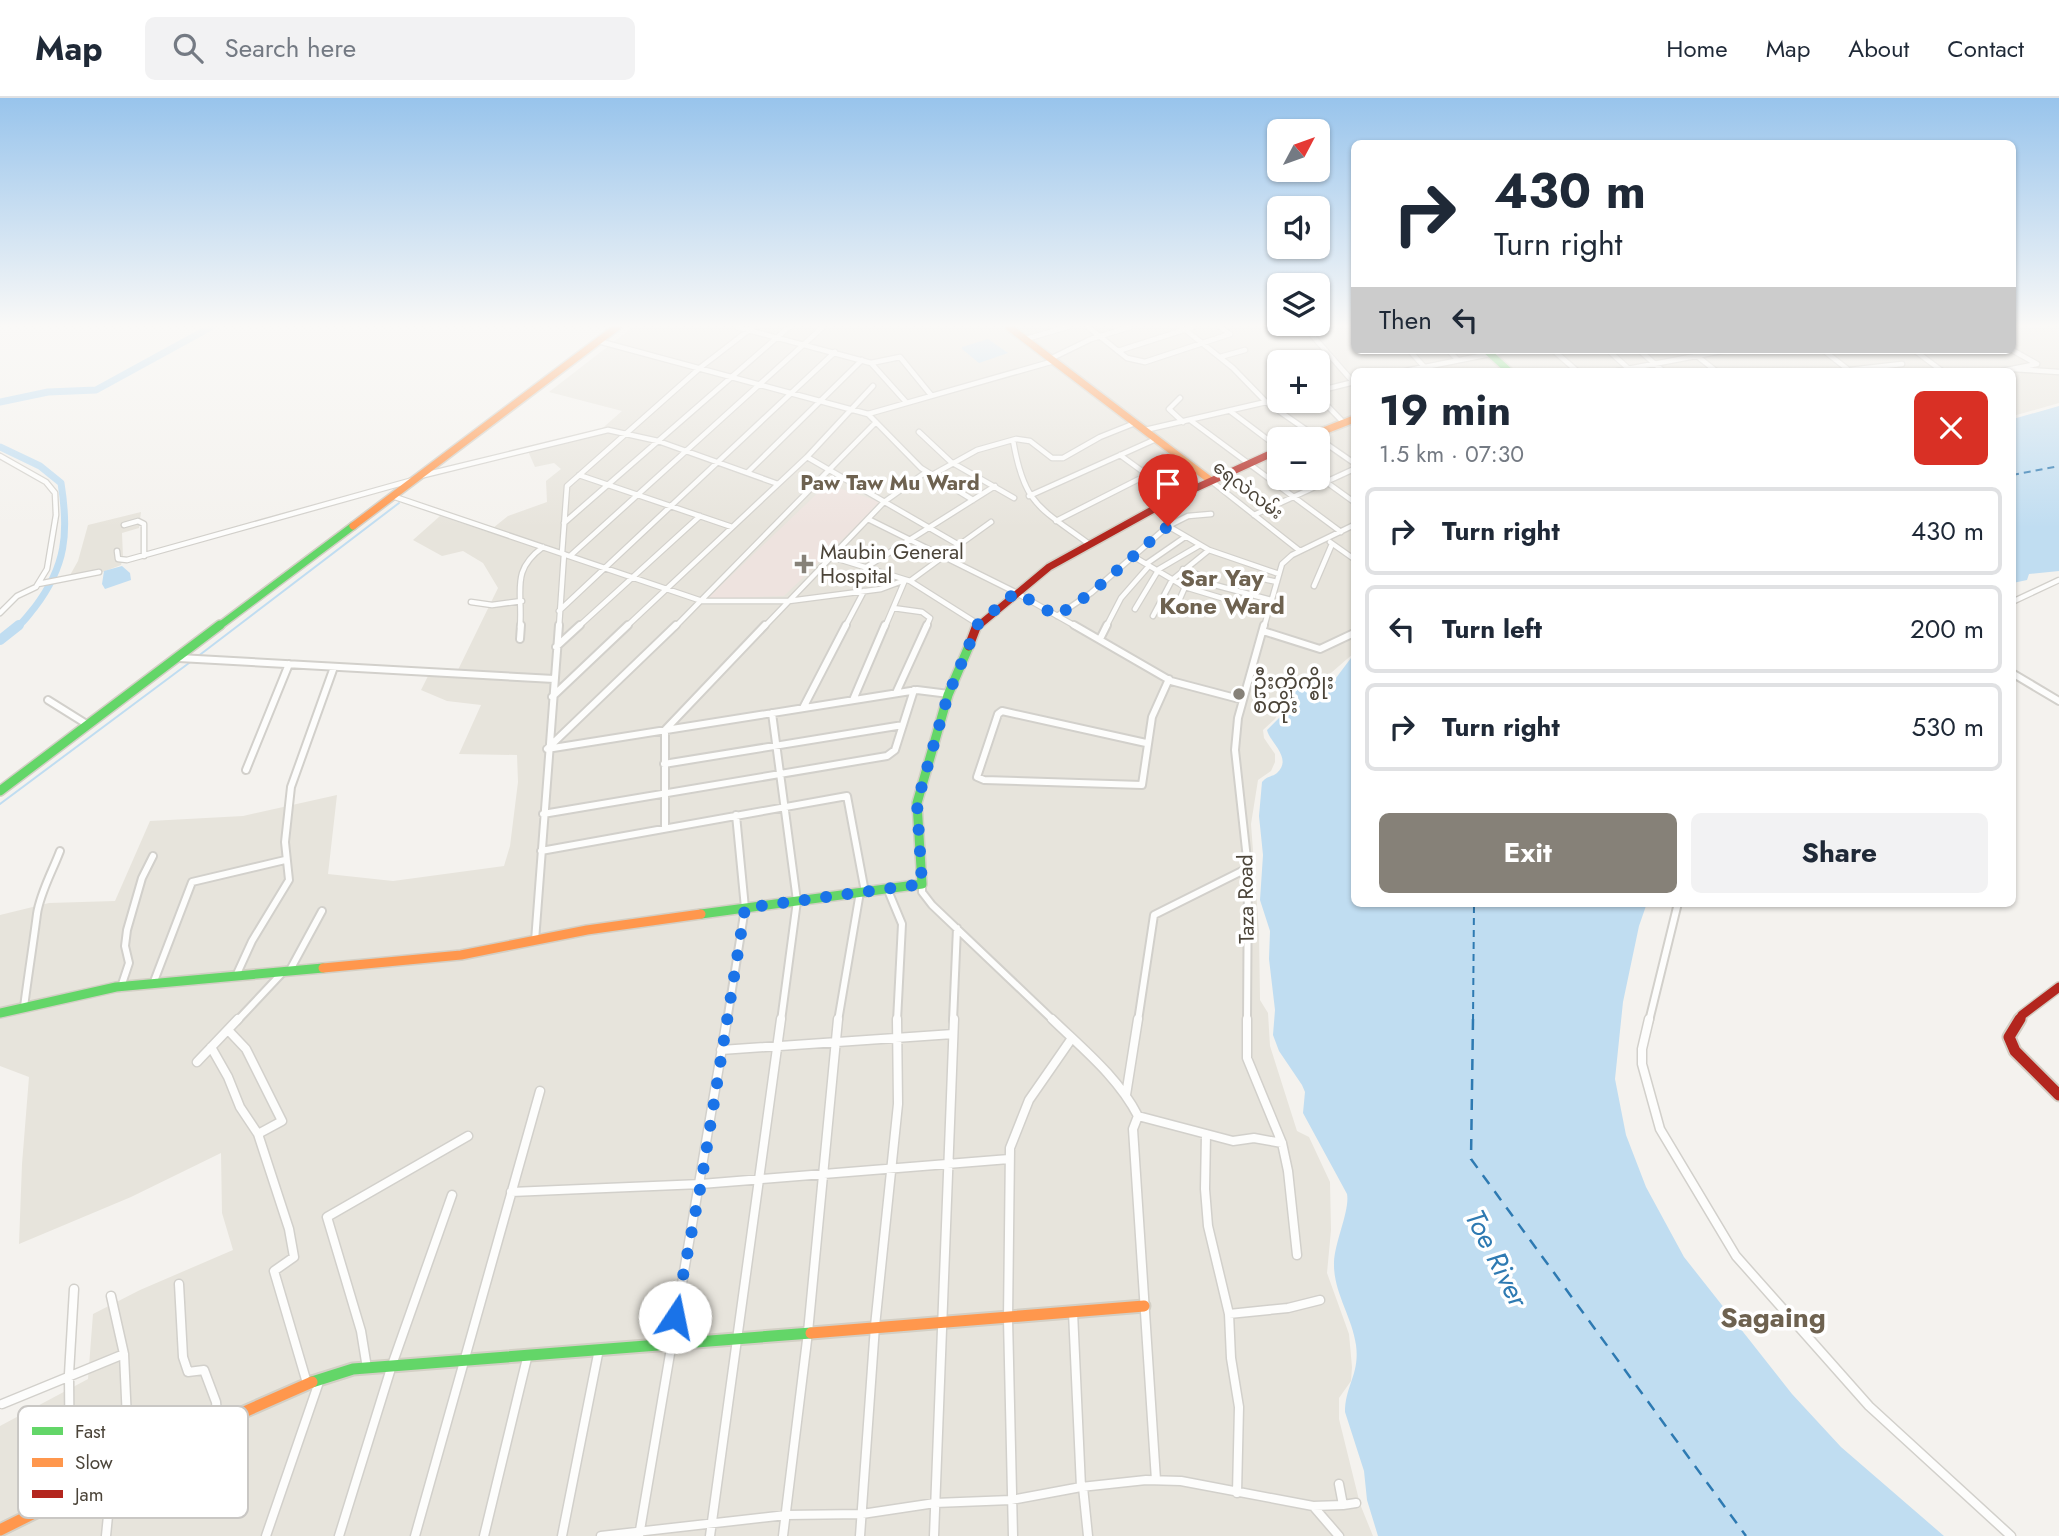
<!DOCTYPE html>
<meta charset="utf-8">
<style>
:root{--surface:#fff;--page:#f2f2f3;--text:#1f2937;--muted:#747a83;--line:#e0e1e3;--accent:#868178}
body{margin:0;font-family:Jost,"Noto Sans Myanmar",sans-serif;background:var(--page);color:var(--text);height:100vh;display:flex;flex-direction:column;font-size:26px;white-space:nowrap}
*{box-sizing:border-box;margin:0}
p{font-size:23px;color:var(--muted)}
.icon{flex:none;width:38px;height:38px;fill:none;stroke:currentColor;stroke-width:2;stroke-linecap:round;stroke-linejoin:round}
.map{position:relative;flex:1;overflow:hidden}
.panel{position:absolute;left:1351px;top:270px;width:665px;height:539px;display:flex;flex-direction:column;background:var(--surface);border-radius:10px;box-shadow:0 2px 5px #0004}
.panel>*{flex:none}
.guide{position:absolute;left:1351px;top:42px;width:665px;height:214px;border-radius:10px;box-shadow:0 2px 5px #0004;background:#fff;color:var(--text);overflow:hidden}
.needle{width:46px;rotate:49deg}
.tools{position:absolute;left:1267px;top:21px;display:grid;gap:14px}
.tools a{display:grid;place-items:center;width:63px;height:63px;border-radius:10px;background:var(--surface);box-shadow:0 2px 5px #0004;font-size:35px}
.pin{position:absolute;display:grid;place-items:center;width:60px;height:60px;color:#fff;margin:-72px -30px;border-radius:50% 50% 50% 0;rotate:-45deg;box-shadow:0 0 7px #0007}
.pin .icon{rotate:45deg}
.me{position:absolute;width:77px;margin:-38px;rotate:11deg;stroke-linejoin:round;filter:drop-shadow(0 0 5px #0008)}
.turn{display:flex;align-items:center;gap:24px;height:147px;padding:0 28px;font-size:32px}
.turn .icon{width:91px;height:91px;stroke-width:2.5}
.turn b{display:block;font-size:49px;line-height:60px}
.then{display:flex;align-items:center;height:66px;padding:0 28px;background:#0003;gap:14px;font-size:26px}
.round{display:grid;place-items:center;flex:none;width:74px;height:74px;border-radius:10px;background:var(--page)}
.overview{display:flex;align-items:center;justify-content:space-between;height:119px;padding:0 28px}
h1{font-size:42px;font-weight:700;line-height:52px}
.cta{display:flex;gap:14px;margin-top:auto;padding:14px 28px}
.cta a{flex:1;height:80px;border-radius:10px;background:var(--accent);color:#fff;font-size:28px;font-weight:700;line-height:80px;text-align:center}
.cta a+a{background:var(--page);color:var(--text)}
ul{padding:0;list-style:none}
li{display:flex;align-items:center;gap:21px;height:88px;margin:0 14px 10px;padding:0 14px;border:4px solid var(--line);border-radius:10px}
li div{flex:1}
li b{display:block;font-size:26px}
li em{font-style:normal}
header{display:flex;align-items:center;gap:42px;box-sizing:border-box;height:98px;padding:0 35px;background:var(--surface);border-bottom:2px solid var(--line)}
header strong{font-size:33px}
nav{display:flex;gap:38px;margin-inline-start:auto;font-size:24px}
.search{width:490px;height:63px;background:var(--page);display:flex;align-items:center;gap:18px;box-sizing:border-box;padding:0 24px;border-radius:10px;color:var(--muted);font-size:26px}
.map>svg:first-child{display:block}
.residential{fill:#e7e4dc;fill-rule:evenodd}
.medical{fill:#eee3df}
.water{fill:#c0ddf1}
.lines{fill:none;stroke-linecap:round;stroke-linejoin:round}
.stream{stroke:#c0ddf1;stroke-width:2}
.river-far1{stroke:#c0ddf1;stroke-width:7}
.river{stroke:#c0ddf1;stroke-width:10}
.ferry-far1{stroke:#2e7ab2;stroke-width:2;stroke-dasharray:7 5;stroke-linecap:butt}
.ferry{stroke:#2e7ab2;stroke-width:2.5;stroke-dasharray:11 9;stroke-linecap:butt}
.street-far2-casing{stroke:#d2d0cb;stroke-width:7}
.street-far1-casing{stroke:#d2d0cb;stroke-width:10}
.street-casing{stroke:#d2d0cb;stroke-width:11}
.fast-far2-casing{stroke:#d3cfc5;stroke-width:10}
.fast-far1-casing{stroke:#d3cfc5;stroke-width:12}
.fast-casing{stroke:#d3cfc5;stroke-width:15}
.slow-far2-casing{stroke:#d3cfc5;stroke-width:10}
.slow-far1-casing{stroke:#d3cfc5;stroke-width:12}
.slow-casing{stroke:#d3cfc5;stroke-width:15}
.jam-far2-casing{stroke:#d3cfc5;stroke-width:10}
.jam-far1-casing{stroke:#d3cfc5;stroke-width:12}
.jam-casing{stroke:#d3cfc5;stroke-width:15}
.street-far2{stroke:#fdfdfc;stroke-width:4.5}
.street-far1{stroke:#fdfdfc;stroke-width:6}
.street{stroke:#fdfdfc;stroke-width:8}
.fast-far2{stroke:#63d668;stroke-width:7}
.fast-far1{stroke:#63d668;stroke-width:9}
.fast{stroke:#63d668;stroke-width:11}
.slow-far2{stroke:#ff974d;stroke-width:7}
.slow-far1{stroke:#ff974d;stroke-width:9}
.slow{stroke:#ff974d;stroke-width:11}
.jam-far2{stroke:#b3261e;stroke-width:7}
.jam-far1{stroke:#b3261e;stroke-width:9}
.jam{stroke:#b3261e;stroke-width:11}
.route{stroke:#1a73e8;stroke-width:12;stroke-dasharray:0 21.6}
.poi-dot{fill:#868178;stroke:#fff;stroke-width:2.5}
.labels{text-anchor:middle;stroke-width:7;stroke-linejoin:round;paint-order:stroke}
.far-street-label{font-size:18px;fill:#4b4439;stroke:#fff}
.far-quarter-label{font-size:21px;font-weight:bold;fill:#6e6250;stroke:#fff}
.poi-label{font-size:21px;fill:#4b4439;stroke:#fff;text-anchor:start}
.street-label{font-size:21px;fill:#4b4439;stroke:#fff}
.quarter-label{font-size:24px;font-weight:bold;fill:#6e6250;stroke:#fff}
.near-water-label{font-size:28px;font-style:italic;fill:#2e7ab2;stroke:#fff}
.near-quarter-label{font-size:28px;font-weight:bold;fill:#6e6250;stroke:#fff}
.key{fill:#fff;stroke:#c9c7c4;stroke-width:2}
.key-label{font-size:19px;fill:#4b4439}
</style>
<header>
<strong>Map</strong>
<div class="search"><svg class="icon" aria-label="search" viewBox="0 0 24 24"><circle cx="10" cy="10" r="6"/><path d="M15 15l6 6"/></svg>Search here</div>
<nav><a>Home</a><a>Map</a><a>About</a><a>Contact</a></nav>
</header>
<div class="map">
<svg width="2059" height="1438" viewBox="0 0 2059 1438">
<rect width="100%" height="100%" fill="#f4f2ee"/>
<path class="residential" d="M633,229H1354V252H2012L2013,229H2059V305L2013,318L2012,273H1354V555L1324,581L1292,592L1275,621L1263,632L1264,640L1275,656V664L1271,673L1258,682L1251,726L1259,833L1260,902L1268,915L1270,948L1297,1033L1309,1039L1330,1084L1331,1132L1327,1175L1349,1236L1352,1269L1351,1283L1339,1300V1321L1360,1406L1373,1438H0V1328L88,1281L93,1216L140,1192L233,1152L222,1115L221,1055L131,1099L19,1146L22,1066L29,979L0,968V817L49,805L115,803L150,723L243,718L337,697L328,776L393,783L504,768L510,748L518,684L517,657L459,656L481,607L447,603L421,592L428,578H455L498,490L483,465L463,453L442,458L413,442L440,418L488,434L508,418L547,404L546,383L561,371L554,365L535,369L528,353L597,335L622,313L549,294ZM1279,264H1318V303H1279ZM1279,341H1318V380H1279Z
M141,414L139,430L122,435L123,459L121,467L95,477L69,479L78,463L88,427Z"/>
<path class="medical" d="M827,386L881,404L784,498L707,501Z"/>
<path class="water" d="M988,241L1008,255L979,265L962,251V249Z
M2059,308V473L2029,476L2027,482L2013,485V321Z
M122,468L130,475L131,482L105,491L102,486L104,473Z
M1354,556V805H1647L1639,828L1623,904L1615,981L1626,1037L1646,1089L1684,1159L1792,1296L1841,1349L1944,1438H1378L1367,1402L1364,1373L1345,1314C1345,1288 1360,1276 1356,1247C1352,1218 1333,1194 1334,1164C1335,1143 1350,1112 1347,1096L1303,1015L1305,994L1302,987L1279,953L1273,937L1275,912L1269,861L1270,833L1260,802L1263,757L1259,718L1262,684C1267,678 1272,679 1277,675C1293,660 1270,645 1267,632L1282,617L1293,594L1304,587L1336,580Z"/>
<g class="lines">
<path class="stream" d="M197,559L399,405
M0,706L193,562"/>
<path class="river-far1" d="M0,304L48,294L96,292L211,229
M0,349L40,368L61,385C69,435 66,468 35,509C29,516 24,524 17,529"/>
<path class="river" d="M0,542L19,527"/>
<path class="ferry-far1" d="M2012,377L2059,368
M1473,923L1474,805"/>
<path class="ferry" d="M1473,921L1471,1061L1746,1438"/>
<defs>
<path id="street-far2" d="M737,229L871,265L906,304
M1088,229L1127,260L1145,264L1230,236
M1182,229L1233,270L1266,304L1354,365
M1220,229L1230,236
M1305,229L1354,285
M1026,241L1067,229
M598,243L868,316L1054,263
M1409,252L1428,273
M1429,252H1433
M1448,252L1458,262
M1553,252L1577,273
M1608,252L1630,272
M1639,252L1663,273
M1823,252L1850,273
M1914,252L1942,273
M2012,252L2037,266
M1118,253L1193,229
M1697,258L1716,273
M1220,259L1245,252
M1050,261L1091,241L1130,229
M871,265L900,259L931,297
M2013,271L2059,274
M1849,272L1902,266
M1405,273L1510,252
M1617,273L1727,252
M2002,273L2037,266
M1318,293L1354,284
M1318,298L1343,324
M1180,300L1169,311L1183,324
M1230,313L1279,350
M868,316L921,370L973,402
M1190,322L1341,434
M1145,332L1279,301
M919,334L951,364L1014,400
M1013,342C1024,407 1039,409 1089,446
M0,358L46,384L55,395L56,417L47,471L36,489L17,498L0,515
M807,359L959,447L910,483
M748,374L862,262
M579,377L732,429
M932,377L977,352L1016,341L1030,343L1052,360H1063L1100,339L1135,325
M420,378L608,332L658,343L778,386
M1318,378L1354,404
M1210,382L1300,453
M392,398L702,503H789L884,404L926,374
M1029,398L1156,341
M1254,417L1354,371
M868,421L1015,494L1077,529
M1056,423L1143,379L1142,373L1120,357
M564,425L789,229
M124,427L138,423L144,426V458
M1168,428L1209,452L1279,476
M1330,444L1354,461
M959,447L991,424
M117,453L118,461L127,462L413,382
M562,455L567,388L701,269L753,229
M1131,457L1185,489L1268,514
M570,458L823,229
M832,459L910,483L978,526
M1146,466L1185,439
M865,470L995,388
M1183,471L1205,479
M1237,475L1277,484
M38,486L99,474
M1211,486L1271,502
M1314,488L1332,446
M471,504L492,507L522,503
M2012,504L2059,482
M1178,505L1185,489
M893,510L922,514L930,520L926,529
M1135,511L1159,471L1200,447
M559,513L835,254
M1057,518L1091,495L1168,428L1188,418L1211,416
M1153,518L1172,482L1209,452
M520,529C523,493 510,473 543,449
M559,529L564,456
M578,529L700,418
M626,529L807,359L873,288
M675,529L876,324
M764,529L789,503L881,491L905,482
M845,529L864,493
M885,529L905,482
M1106,529L1121,500L1149,468
M1264,529L1282,466L1292,457L1354,427"/>
<path id="street-far1" d="M676,527L547,651L917,592L949,596
M1074,527L1171,583L1243,602
M1263,533L1320,551L1354,535
M520,541L521,527
M1100,541L1107,527
M556,549L580,527
M179,560L554,581
M2012,575L2059,603
M896,595L927,527
M552,599L628,527
M48,602L88,627
M853,602L885,527
M803,610L846,527
M772,615L797,803L781,923
M1146,645L1002,613L998,616L977,679L984,682L1142,687L1152,619L1169,581
M664,666L903,627
M246,672L289,566
M543,716L887,658L895,652L914,592
M665,730V632L765,527
M541,753L847,698L865,794
M922,786V794L932,807L1054,923
M887,790L902,826L897,923
M535,843L559,527
M290,872L322,813
M236,878L252,843L289,782L285,744L291,689L334,569
M153,886L192,784L285,762
M121,889L129,865L125,848L127,832L142,780L153,758
M24,909C28,878 33,847 37,816C40,795 53,772 60,753
M237,923L283,874
M727,923L745,810L736,717
M838,923L860,794
M953,923L957,830
M1138,923L1154,817L1248,770
M1247,923L1248,770L1235,652L1238,620L1264,527
M1649,923L1678,805"/>
<path id="street" d="M1052,921C1083,951 1118,979 1138,1018L1233,1043L1254,1040L1282,1045
M1247,921V960L1282,1045L1288,1073L1297,1157
M1649,921L1642,951V966L1660,1031L1736,1158L1869,1308L2011,1438
M228,932L246,951L282,1023L258,1036
M211,949L228,979L240,1009L258,1036L289,1131L294,1159L274,1173L307,1285
M721,952L953,936
M197,964L238,921
M1126,997L1138,921
M1138,1018L1133,1031L1156,1382
M1206,1036L1205,1091L1208,1128L1229,1216L1231,1260L1239,1309L1237,1395
M511,1094L701,1086L1009,1061
M179,1186L183,1259L188,1274L204,1272L216,1304L218,1326
M111,1198L124,1256L129,1366
M1073,1214L1081,1389
M1229,1216L1288,1210L1320,1202
M367,1270L361,1233L327,1119L468,1038
M2,1306L124,1256
M192,1386L194,1337
M1083,1389L1088,1438
M70,1397L69,1276L74,1191
M1343,1407L1356,1405
M1313,1408L1343,1407L1339,1386
M106,1438L112,1377
M266,1438L320,1281
M339,1438L392,1267L452,1097
M415,1438L540,993
M484,1438L528,1256
M562,1438L599,1251
M601,1438L786,1417L862,1416L935,1405L1011,1402L1081,1389L1146,1382L1181,1383L1313,1408L1339,1438
M639,1438L727,921
M710,1438L781,921
M783,1438L808,1234L838,921
M860,1438L875,1228L898,1006L897,921
M934,1438L954,921
M1013,1438L1008,1221L1010,1050L1029,1002L1072,940"/>
<path id="fast-far2" d="M1486,252L1509,273
M218,529L353,428"/>
<path id="fast-far1" d="M0,693L220,527
M701,816L922,786L917,705L948,597L969,548
M0,915L116,889L323,870"/>
<path id="fast" d="M312,1284L353,1271L811,1235"/>
<path id="slow-far2" d="M1009,229L1210,382
M1303,341L1354,321
M353,428L617,229"/>
<path id="slow-far1" d="M323,870L461,857L587,832L701,816"/>
<path id="slow" d="M811,1235L1144,1208
M0,1432L194,1336L312,1284"/>
<path id="jam-far2" d="M977,529L1049,469L1172,401L1279,352"/>
<path id="jam-far1" d="M969,548L977,527
M2019,923L2022,917L2059,889"/>
<path id="jam" d="M2020,921L2009,939L2015,953L2059,997"/>
</defs>
<use href="#street-far2" class="street-far2-casing"/>
<use href="#street-far1" class="street-far1-casing"/>
<use href="#street" class="street-casing"/>
<use href="#fast-far2" class="fast-far2-casing"/>
<use href="#fast-far1" class="fast-far1-casing"/>
<use href="#fast" class="fast-casing"/>
<use href="#slow-far2" class="slow-far2-casing"/>
<use href="#slow-far1" class="slow-far1-casing"/>
<use href="#slow" class="slow-casing"/>
<use href="#jam-far2" class="jam-far2-casing"/>
<use href="#jam-far1" class="jam-far1-casing"/>
<use href="#jam" class="jam-casing"/>
<use href="#street-far2" class="street-far2"/>
<use href="#street-far1" class="street-far1"/>
<use href="#street" class="street"/>
<use href="#fast-far2" class="fast-far2"/>
<use href="#fast-far1" class="fast-far1"/>
<use href="#fast" class="fast"/>
<use href="#slow-far2" class="slow-far2"/>
<use href="#slow-far1" class="slow-far1"/>
<use href="#slow" class="slow"/>
<use href="#jam-far2" class="jam-far2"/>
<use href="#jam-far1" class="jam-far1"/>
<use href="#jam" class="jam"/>
</g>
<linearGradient id="sky" x2="0" y2="1"><stop stop-color="#98c4ec"/><stop offset="0.53" stop-color="#faf9f7"/><stop offset="1" stop-color="#faf9f7" stop-opacity="0"/></linearGradient>
<rect width="2059" height="430" fill="url(#sky)"/>
<g class="lines">
<path class="route" d="M675,1219L701,1086L745,810L922,786L917,705L948,597L978,526L1016,494L1057,518L1091,495L1168,428"/>
</g>
<g class="poi-dot">
<path d="M800.5 455.5h7v7h7v7h-7v7h-7v-7h-7v-7h7z"/>
<circle cx="1239" cy="596" r="7"/>
</g>
<g class="labels">
<g class="far-street-label">
<text transform="translate(1248 392) rotate(38)" y="6">ရေလဲလမ်း</text>
</g>
<g class="far-quarter-label">
<text x="890" y="392">Paw Taw Mu Ward</text>
</g>
<g class="poi-label">
<text x="820" y="461">Maubin General<tspan x="820" dy="24">Hospital</tspan></text>
<text x="1253" y="591">ဦးတိုက္စိုး<tspan x="1253" dy="24">စတိုး</tspan></text>
</g>
<g class="street-label">
<text transform="translate(1246 801) rotate(-91)" y="7">Taza Road</text>
</g>
<g class="quarter-label">
<text x="1222" y="488">Sar Yay<tspan x="1222" dy="28">Kone Ward</tspan></text>
</g>
<g class="near-water-label">
<text transform="translate(1497 1160) rotate(63)" y="10">Toe River</text>
</g>
<g class="near-quarter-label">
<text x="1773" y="1229">Sagaing</text>
</g>
</g>
<rect x="18" y="1308" width="230" height="112" rx="10" class="key"/>
<rect x="32" y="1329" width="31" height="8" fill="#63d668"/>
<rect x="32" y="1360" width="31" height="9" fill="#ff974d"/>
<rect x="32" y="1392" width="31" height="8" fill="#b3261e"/>
<g class="key-label">
<text x="75" y="1340">Fast</text>
<text x="75" y="1371">Slow</text>
<text x="75" y="1403">Jam</text>
</g>
</svg>
<div class="tools">
<a><svg class="needle" viewBox="-14 -14 28 28"><path d="M0-13l5 13h-10z" fill="#e53935"/><path d="M0 13l5-13h-10z" fill="#747a83"/></svg></a>
<a><svg class="icon" aria-label="sound" viewBox="0 0 24 24"><path d="M4 9h4l5-4v14l-5-4H4zM17 9q2 3 0 6"/></svg></a>
<a><svg class="icon" aria-label="layers" viewBox="0 0 24 24"><path d="M12 4l9 5-9 5-9-5zM3 14l9 5 9-5"/></svg></a>
<a>+</a>
<a>−</a>
</div>
<div class="pin" style="left:1168px;top:428px;background:#d93025"><svg class="icon" aria-label="arrive" viewBox="0 0 24 24"><path d="M6 21V4h12l-3 4 3 4H6"/></svg></div>
<svg class="me" style="left:675px;top:1219px" viewBox="-20 -20 40 40"><circle r="19" fill="#fff"/><path d="M0-13L10 11 0 6-10 11z" fill="#1a73e8"/></svg>
<div class="guide">
<div class="turn"><svg class="icon" aria-label="right" viewBox="0 0 24 24"><path d="M7 20v-9h11M14 6l5 5-5 5"/></svg><div><b>430 m</b>Turn right</div></div>
<div class="then">Then<svg class="icon" aria-label="left" viewBox="0 0 24 24"><path d="M17 20v-9H6M10 6l-5 5 5 5"/></svg></div>
</div>
<section class="panel">
<div class="overview"><div><h1>19 min</h1><p>1.5 km · 07:30</p></div><a class="round" style="background:#d93025;color:#fff"><svg class="icon" aria-label="close" viewBox="0 0 24 24"><path d="M6 6l12 12M18 6L6 18"/></svg></a></div>
<ul>
<li><svg class="icon" aria-label="right" viewBox="0 0 24 24"><path d="M7 20v-9h11M14 6l5 5-5 5"/></svg><div><b>Turn right</b></div><em>430 m</em></li>
<li><svg class="icon" aria-label="left" viewBox="0 0 24 24"><path d="M17 20v-9H6M10 6l-5 5 5 5"/></svg><div><b>Turn left</b></div><em>200 m</em></li>
<li><svg class="icon" aria-label="right" viewBox="0 0 24 24"><path d="M7 20v-9h11M14 6l5 5-5 5"/></svg><div><b>Turn right</b></div><em>530 m</em></li>
</ul>
<div class="cta"><a>Exit</a><a>Share</a></div>
</section>
</div>
